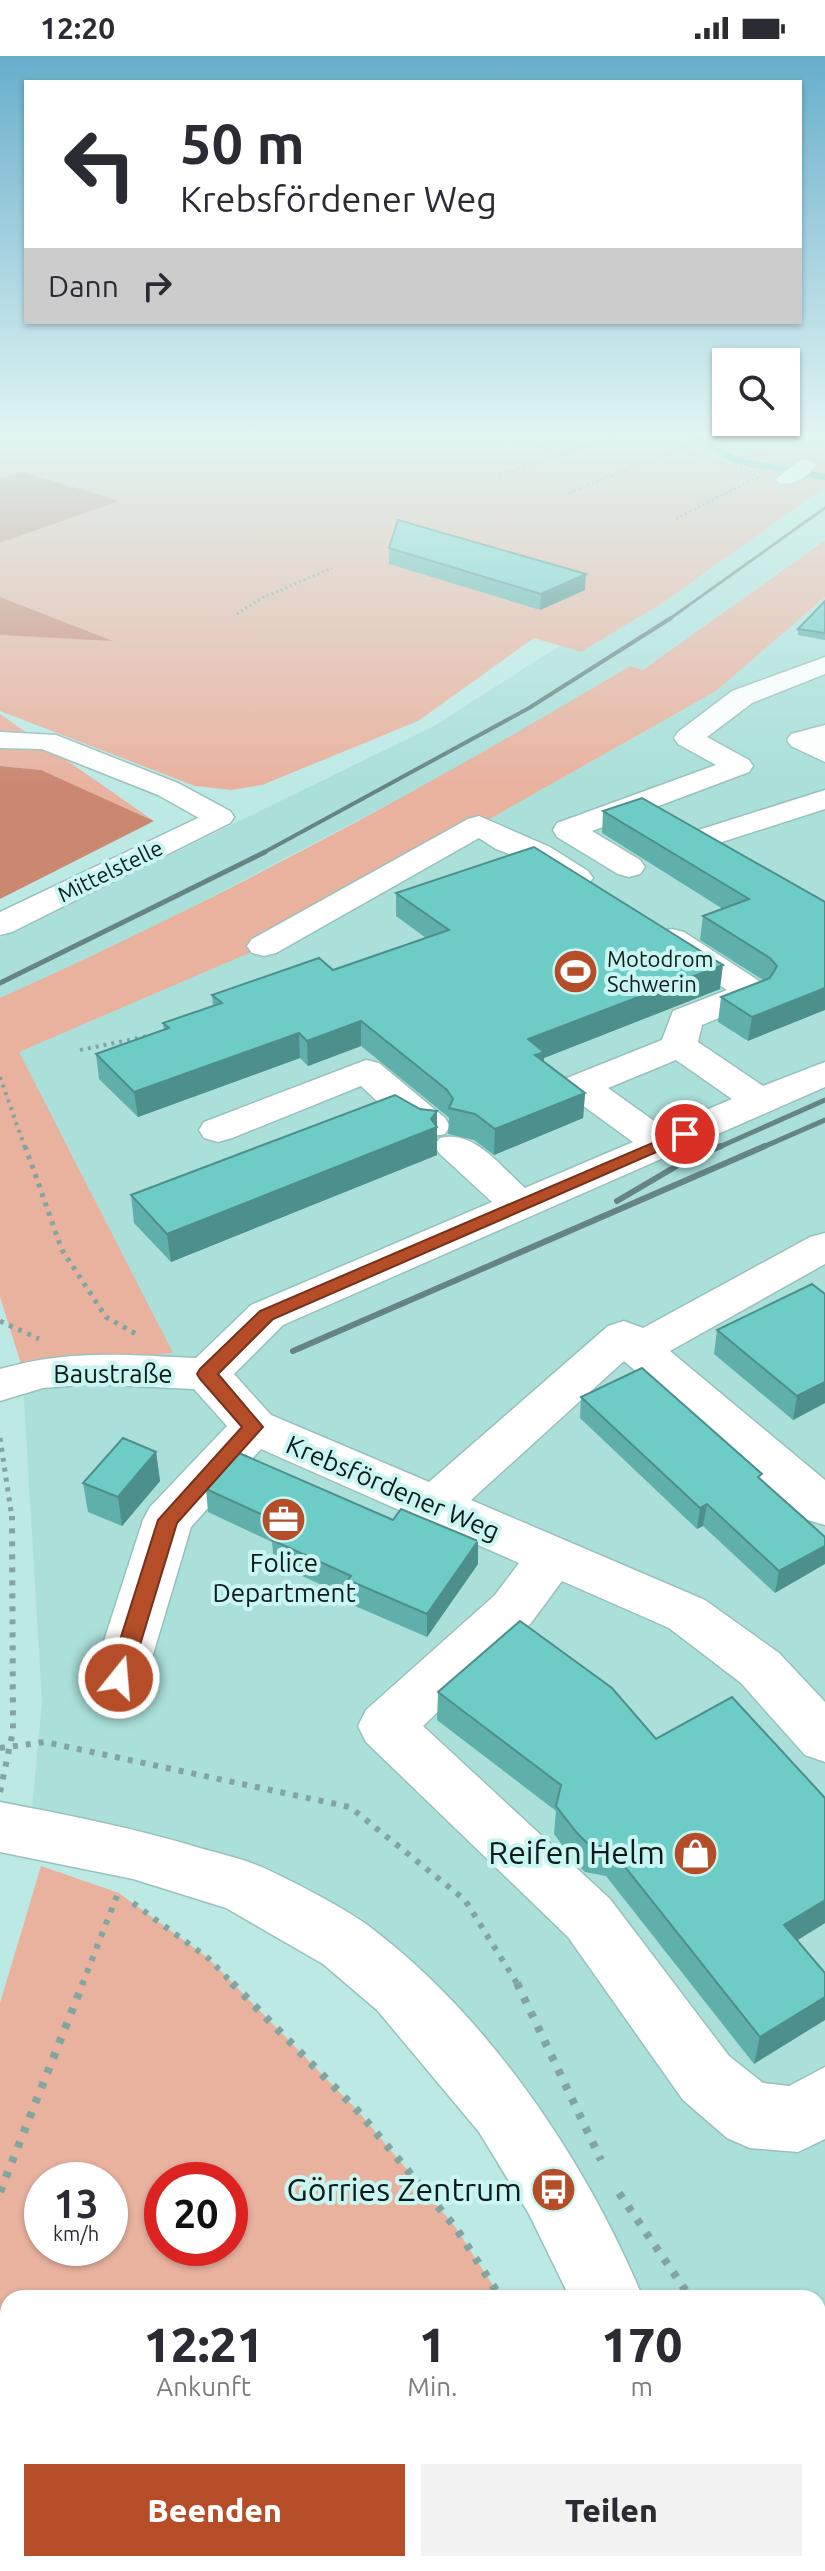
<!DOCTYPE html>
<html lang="de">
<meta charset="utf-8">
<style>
:root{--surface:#fff;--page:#f2f2f3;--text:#2b2b33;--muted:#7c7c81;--accent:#b44d28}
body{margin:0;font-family:Ubuntu,sans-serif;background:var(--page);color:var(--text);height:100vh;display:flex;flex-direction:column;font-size:30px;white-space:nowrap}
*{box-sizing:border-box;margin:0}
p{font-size:26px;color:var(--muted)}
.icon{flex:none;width:44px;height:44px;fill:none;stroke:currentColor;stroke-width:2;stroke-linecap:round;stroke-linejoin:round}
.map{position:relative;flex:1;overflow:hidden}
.details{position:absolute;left:0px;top:2234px;width:826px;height:282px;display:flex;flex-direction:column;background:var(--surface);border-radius:24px 24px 0 0;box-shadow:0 2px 6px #0004}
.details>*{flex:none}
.guide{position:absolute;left:24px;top:24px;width:778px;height:244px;border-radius:0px;box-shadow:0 2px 6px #0004;background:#fff;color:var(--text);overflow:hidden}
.controls{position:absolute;left:712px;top:292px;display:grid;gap:16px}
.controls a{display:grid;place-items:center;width:88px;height:88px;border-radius:0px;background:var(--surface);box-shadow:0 2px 6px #0004;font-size:40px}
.speed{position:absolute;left:24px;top:2106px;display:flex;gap:16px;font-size:40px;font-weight:700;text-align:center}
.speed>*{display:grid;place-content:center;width:104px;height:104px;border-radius:50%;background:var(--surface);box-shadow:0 2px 6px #0004;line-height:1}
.speed small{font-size:20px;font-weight:400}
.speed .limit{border:12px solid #d22;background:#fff;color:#111}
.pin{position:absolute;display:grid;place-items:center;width:68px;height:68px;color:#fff;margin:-34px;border:4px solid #fff;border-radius:50%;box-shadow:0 2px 8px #0007}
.me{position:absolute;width:88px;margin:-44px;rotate:17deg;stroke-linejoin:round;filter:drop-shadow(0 0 6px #0008)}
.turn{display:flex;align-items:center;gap:28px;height:168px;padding:0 24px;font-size:36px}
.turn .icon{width:104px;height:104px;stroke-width:2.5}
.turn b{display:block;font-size:56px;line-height:68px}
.then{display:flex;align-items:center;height:76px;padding:0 24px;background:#0003;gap:16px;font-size:30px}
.eta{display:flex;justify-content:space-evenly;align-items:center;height:136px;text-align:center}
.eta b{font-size:48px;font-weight:800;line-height:56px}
.primary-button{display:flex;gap:16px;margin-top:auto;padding:16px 24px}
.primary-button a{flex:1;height:92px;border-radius:0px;background:var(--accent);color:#fff;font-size:32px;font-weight:800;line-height:92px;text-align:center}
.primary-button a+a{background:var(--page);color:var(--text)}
.status{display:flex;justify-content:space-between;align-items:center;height:56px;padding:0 40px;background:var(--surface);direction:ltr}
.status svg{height:22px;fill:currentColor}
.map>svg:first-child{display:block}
.built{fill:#aadfda}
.green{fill:#e9b29f;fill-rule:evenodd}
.forest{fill:#cc8771}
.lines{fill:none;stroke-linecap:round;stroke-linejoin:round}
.stream{stroke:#46a6a0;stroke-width:6}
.minor-casing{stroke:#97c1bd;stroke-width:3}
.highway-casing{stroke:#97c1bd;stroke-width:3}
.path-far4{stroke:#82a5a2;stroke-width:3;stroke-dasharray:2 3;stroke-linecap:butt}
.path-far3{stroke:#82a5a2;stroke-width:4;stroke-dasharray:3 5;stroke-linecap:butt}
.path-far2{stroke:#82a5a2;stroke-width:5;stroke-dasharray:4 6;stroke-linecap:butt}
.path-far1{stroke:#82a5a2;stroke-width:6;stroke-dasharray:5 8;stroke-linecap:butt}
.path{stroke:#82a5a2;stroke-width:8;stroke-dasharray:6 10;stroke-linecap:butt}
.minor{fill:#fff;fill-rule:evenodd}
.highway{fill:#fff;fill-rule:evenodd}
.rail-far3{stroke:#668582;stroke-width:3}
.rail-far2{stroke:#668582;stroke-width:4}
.rail-far1{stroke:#668582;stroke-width:5}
.rail{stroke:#668582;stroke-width:6}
.path-bridge-far1{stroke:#82a5a2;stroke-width:5;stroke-dasharray:4 6;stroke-linecap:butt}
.path-bridge{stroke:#82a5a2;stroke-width:6;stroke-dasharray:5 8;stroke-linecap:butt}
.wall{fill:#5fafaa}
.shaded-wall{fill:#4d8f8b}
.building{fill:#6eccc6;stroke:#4d8f8b;stroke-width:2}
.route{fill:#b44d28;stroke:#75321a;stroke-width:2}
.labels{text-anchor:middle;stroke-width:8;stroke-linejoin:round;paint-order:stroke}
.far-street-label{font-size:22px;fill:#0a1b1a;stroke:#caf6f2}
.far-poi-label{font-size:22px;fill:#0a1b1a;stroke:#caf6f2;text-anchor:start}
.street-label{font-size:26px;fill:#0a1b1a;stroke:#caf6f2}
.poi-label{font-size:26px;fill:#0a1b1a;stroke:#caf6f2}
.near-poi-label{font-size:32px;fill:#0a1b1a;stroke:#caf6f2;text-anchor:end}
</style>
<div class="status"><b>12:20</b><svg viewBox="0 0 49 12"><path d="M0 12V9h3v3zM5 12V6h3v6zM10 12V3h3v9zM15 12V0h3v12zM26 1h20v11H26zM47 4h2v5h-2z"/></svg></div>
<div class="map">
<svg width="825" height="2515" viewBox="0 0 825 2515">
<rect width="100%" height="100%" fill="#bde9e5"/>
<path class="built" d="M825,431V483L643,614L630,610L471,705L129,884L0,942V882L434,670L559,590L581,596L661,548Z
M825,541V2515H735L732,2508H818V2242H607L345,1888L30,1775L42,1645L22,1311L172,1297L18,996L265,890L716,635Z"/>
<path class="green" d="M0,377H825V431L661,548L581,596L534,582L418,665L262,729L231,734L195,730L0,655V579L110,584L0,541V487L118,445L24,416L0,422Z
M825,484V541L716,635L265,890L19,996L173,1297L22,1311L0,1241V942C217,845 426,732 630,610L643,614Z
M0,658L154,765L41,714L0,710Z
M41,1810L119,1837L208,1902L357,2054L456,2172L501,2242H8V2508H582L585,2515H0V1947ZM42,2124H110V2192H42ZM162,2124H230V2192H162Z"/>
<path class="forest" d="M24,416L119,445L0,487V422Z
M0,541L113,585L0,579Z
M0,710L41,714L154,765L0,843Z"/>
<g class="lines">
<path class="stream" d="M686,377L738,405L825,421"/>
<defs>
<path id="minor" d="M806,403L816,409C808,420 793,431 779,427L775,423L799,405Z
M825,601V618L752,647L707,681L749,704L753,710L749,716L592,775L640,804L645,811L640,818L629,821L618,818L557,781L553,774L557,767L716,709L678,688L674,682L678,676L732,635Z
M825,669V706L791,690L787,684L791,678Z
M825,734V753L700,793L689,791L685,784L689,777Z
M219,752L230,755L234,761L230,767L12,876L0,879V856Z
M479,760L550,791L588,815L593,822L588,829L577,832L566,829L528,805L496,793L479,782L276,897L264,900L252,897L247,890L252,883L468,763Z
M672,873L684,876L765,929L771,936L765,943L702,969L698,986L763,1030L825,1006V1031L283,1269L234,1318L271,1359L429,1426L608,1270L624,1265L643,1272L810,1181L825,1177V1208L670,1295L825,1424V1469L808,1464L624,1305L471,1444L705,1544L779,1597L825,1646V1706L805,1699L741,1627L669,1572L562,1525L531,1567L423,1670L610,1843L729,2000L763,2027L789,2030L825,2011V2083L798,2096L750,2092L727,2082L683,2044L568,1881L366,1686L358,1670L366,1654L495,1539L519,1507L261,1393L191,1471L146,1622L138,1637L119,1644L100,1637L92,1622L143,1464L150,1451L227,1370L194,1333L92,1328L43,1332L0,1345V1313C71,1293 124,1299 196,1302L251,1249L492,1146L440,1098L434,1090L440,1082C474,1073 501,1111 525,1132L633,1086L567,1038L561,1030L567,1022L662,984L673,955L727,934L660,890L655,883L660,876ZM676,1004L732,1043L664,1072L608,1032Z
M366,1004L379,1007L445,1062L450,1070L445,1078C411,1087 385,1051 361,1030L232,1082L218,1086L204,1082L199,1074L204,1066Z
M0,1746C68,1759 134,1772 200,1792C221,1798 244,1803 264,1812C292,1825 345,1852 370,1871C489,1961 586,2105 643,2242H570L529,2158L479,2076L377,1954L323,1908L226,1852L133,1823L0,1796Z
M825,2318V2395L818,2398V2321Z
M693,2508H771L774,2515H696Z"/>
<path id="highway" d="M0,676L56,679L178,727L230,755L234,761L230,767L219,770L208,767L158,739L42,693L0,692Z
M605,2508H688L685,2515H602Z"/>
</defs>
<use href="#minor" class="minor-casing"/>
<use href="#highway" class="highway-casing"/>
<path class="path-far4" d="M525,377L553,400
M658,377L701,401L749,415L758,421L675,463
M704,377L726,392L771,398
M499,419L624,377
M569,437L679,392
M237,558L260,543L332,512"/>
<path class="path-far3" d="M80,994L153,979
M0,1021L25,1092"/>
<path class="path-far2" d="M25,1090L62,1194L106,1261L136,1278
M0,1265L39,1283"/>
<path class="path-far1" d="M0,1692L45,1686L350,1751L465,1844L518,1929
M133,1847L208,1902L234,1929
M82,1929L117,1840"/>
<path class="path" d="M232,1927L357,2054L456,2172L501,2242
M517,1927L601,2104
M0,2136L83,1927
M619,2137L688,2238
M683,2242L688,2238L691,2242
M818,2448L825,2459"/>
<use href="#minor" class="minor"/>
<use href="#highway" class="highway"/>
<path class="rail-far3" d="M668,564L825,452"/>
<path class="rail-far2" d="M261,798L529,652L671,562"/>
<path class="rail-far1" d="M0,927L265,796
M717,1092L825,1044
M761,1092L825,1064"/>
<path class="rail" d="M617,1145L680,1108L721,1090
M293,1295L765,1090"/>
<path class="path-bridge-far1" d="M0,1382L12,1462"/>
<path class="path-bridge" d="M0,1736L13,1675L12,1460"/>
</g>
<path class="wall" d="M389,492L585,534L540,554L389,508Z
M825,545V584L798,579V573Z
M603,755L825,846L748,985L718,966L721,941L763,924L700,884L703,860L723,853L602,777Z
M396,837L720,933L544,1002V1005L585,1037L583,1062L494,1099L474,1084L448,1078L449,1062L447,1060L361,990L308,1010L300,1002L138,1061L99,1023L96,998L164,974L163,967L213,950L212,939L333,914L426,882L396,860Z
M420,1053L437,1055V1099L171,1206L134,1167L131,1139Z
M825,1238V1347L793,1364L714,1298L717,1274Z
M581,1341L761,1424L825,1481L775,1537L703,1470L697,1473L580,1362Z
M156,1396L160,1425L122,1470L88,1456L83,1427Z
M206,1433L478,1508L427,1581L348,1547V1541L274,1507L272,1486L208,1456Z
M438,1636L656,1683L825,1742V1867L797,1884L754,2008L606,1820L585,1816L574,1805L554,1778L556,1755L437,1664Z"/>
<path class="shaded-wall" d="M586,518L585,534L540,554L541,538Z
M723,909L720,933L544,1002L543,1021L528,983Z
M825,932V954L748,985L752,961Z
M361,965V990L308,1010L307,985Z
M299,977L300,1002L138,1061L134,1036Z
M585,1037L583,1062L494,1099L495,1073Z
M437,1055V1099L171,1206L167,1178L431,1063Z
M825,1326V1347L793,1364L797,1340Z
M156,1396L160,1425L122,1470L118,1441Z
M707,1448L703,1470L697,1473L700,1452Z
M478,1485V1508L427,1581V1558Z
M825,1490V1508L775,1537L779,1515Z
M825,1844V1867L777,1897L784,1869Z
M825,1941V1964L754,2008L760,1981Z"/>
<path class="building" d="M398,464L586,518L541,538L389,492Z
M825,545V577L798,573Z
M642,742L825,846V932L752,961L721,941L770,922L777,910L770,902L703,860L749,843L603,755Z
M534,791L723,909L528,983L544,996L535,999L585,1037L495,1073L475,1058L449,1052L453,1043L447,1034L361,965L307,985L299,977L134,1036L96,998L169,972L163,967L222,947L212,939L319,902L333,914L449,874L396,837Z
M395,1039L420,1053L437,1055L431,1063L437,1071L167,1178L131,1139Z
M812,1228L825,1238V1326L797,1340L717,1274Z
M642,1312L762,1418L758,1421L825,1481V1490L779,1515L707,1448L700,1452L581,1341Z
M123,1382L156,1396L118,1441L83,1427Z
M239,1397L393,1464L401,1453L478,1485L427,1558L348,1524L351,1520L272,1484L285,1469L206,1433Z
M520,1565L612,1632L656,1683L732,1641L825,1742V1844L784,1869L825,1917V1941L760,1981L610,1792L588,1788L577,1777L556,1750L561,1729L438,1636Z"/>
<linearGradient id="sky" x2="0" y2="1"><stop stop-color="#67aecb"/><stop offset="0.52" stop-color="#e1f5f3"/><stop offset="1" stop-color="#e1f5f3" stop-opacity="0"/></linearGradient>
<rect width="825" height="729" fill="url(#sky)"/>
<path class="route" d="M685,1073L693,1078L691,1081L273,1263L218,1318L263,1371L177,1467L130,1622L127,1629L119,1631L111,1629L108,1622L158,1464L242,1371L200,1323L197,1318L200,1313L260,1255Z"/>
<defs>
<symbol id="stadium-disc" viewBox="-11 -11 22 22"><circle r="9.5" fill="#b44d28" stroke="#caf6f2"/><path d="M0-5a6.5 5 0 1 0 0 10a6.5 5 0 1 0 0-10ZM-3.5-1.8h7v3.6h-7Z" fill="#fff"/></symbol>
<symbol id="office-disc" viewBox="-11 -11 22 22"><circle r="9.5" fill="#b44d28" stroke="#caf6f2"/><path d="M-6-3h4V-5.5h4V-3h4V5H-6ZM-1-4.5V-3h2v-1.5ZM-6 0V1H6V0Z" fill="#fff"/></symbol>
<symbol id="shop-disc" viewBox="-11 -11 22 22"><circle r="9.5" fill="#b44d28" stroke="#caf6f2"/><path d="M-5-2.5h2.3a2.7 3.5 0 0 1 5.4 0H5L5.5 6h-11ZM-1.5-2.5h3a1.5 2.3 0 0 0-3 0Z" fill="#fff"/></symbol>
<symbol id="bus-disc" viewBox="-11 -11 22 22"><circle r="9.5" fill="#b44d28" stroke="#caf6f2"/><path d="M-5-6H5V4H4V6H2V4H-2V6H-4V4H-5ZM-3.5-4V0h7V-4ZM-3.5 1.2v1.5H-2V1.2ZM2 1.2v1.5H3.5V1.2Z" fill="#fff"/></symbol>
</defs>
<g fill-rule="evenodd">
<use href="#stadium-disc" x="550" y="890" width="51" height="51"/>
<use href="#office-disc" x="258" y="1438" width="51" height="51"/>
<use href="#shop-disc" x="670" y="1772" width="51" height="51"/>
<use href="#bus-disc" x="528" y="2108" width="51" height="51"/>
</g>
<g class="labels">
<g class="far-street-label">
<text transform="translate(110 815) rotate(-26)" y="8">Mittelstelle</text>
</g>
<g class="far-poi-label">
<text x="607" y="911">Motodrom<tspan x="607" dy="25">Schwerin</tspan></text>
</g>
<g class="street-label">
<text x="113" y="1327">Baustraße</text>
<text transform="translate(393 1432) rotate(23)" y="9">Krebsfördener Weg</text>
</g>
<g class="poi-label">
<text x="284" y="1516">Folice<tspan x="284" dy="30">Department</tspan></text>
</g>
<g class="near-poi-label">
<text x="665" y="1808">Reifen Helm</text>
<text x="522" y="2145">Görries Zentrum</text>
</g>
</g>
</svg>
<div class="controls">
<a><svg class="icon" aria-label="search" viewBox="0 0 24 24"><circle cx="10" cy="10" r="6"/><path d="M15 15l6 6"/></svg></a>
</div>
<div class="speed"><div>13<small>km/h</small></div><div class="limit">20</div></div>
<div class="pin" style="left:685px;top:1078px;background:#d93025"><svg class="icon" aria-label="arrive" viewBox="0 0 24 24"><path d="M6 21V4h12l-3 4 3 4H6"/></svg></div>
<svg class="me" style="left:119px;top:1622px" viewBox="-20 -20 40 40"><circle r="17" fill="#b44d28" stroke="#fff" stroke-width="3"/><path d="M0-11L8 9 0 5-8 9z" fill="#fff"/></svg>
<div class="guide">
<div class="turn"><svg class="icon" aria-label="left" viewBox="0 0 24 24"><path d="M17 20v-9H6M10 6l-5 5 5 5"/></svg><div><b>50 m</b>Krebsfördener Weg</div></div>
<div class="then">Dann<svg class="icon" aria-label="right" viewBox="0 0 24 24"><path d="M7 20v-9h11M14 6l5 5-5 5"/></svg></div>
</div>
<section class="details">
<div class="eta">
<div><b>12:21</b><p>Ankunft</p></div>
<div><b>1</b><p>Min.</p></div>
<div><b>170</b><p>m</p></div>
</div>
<div class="primary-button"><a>Beenden</a><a>Teilen</a></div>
</section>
</div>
